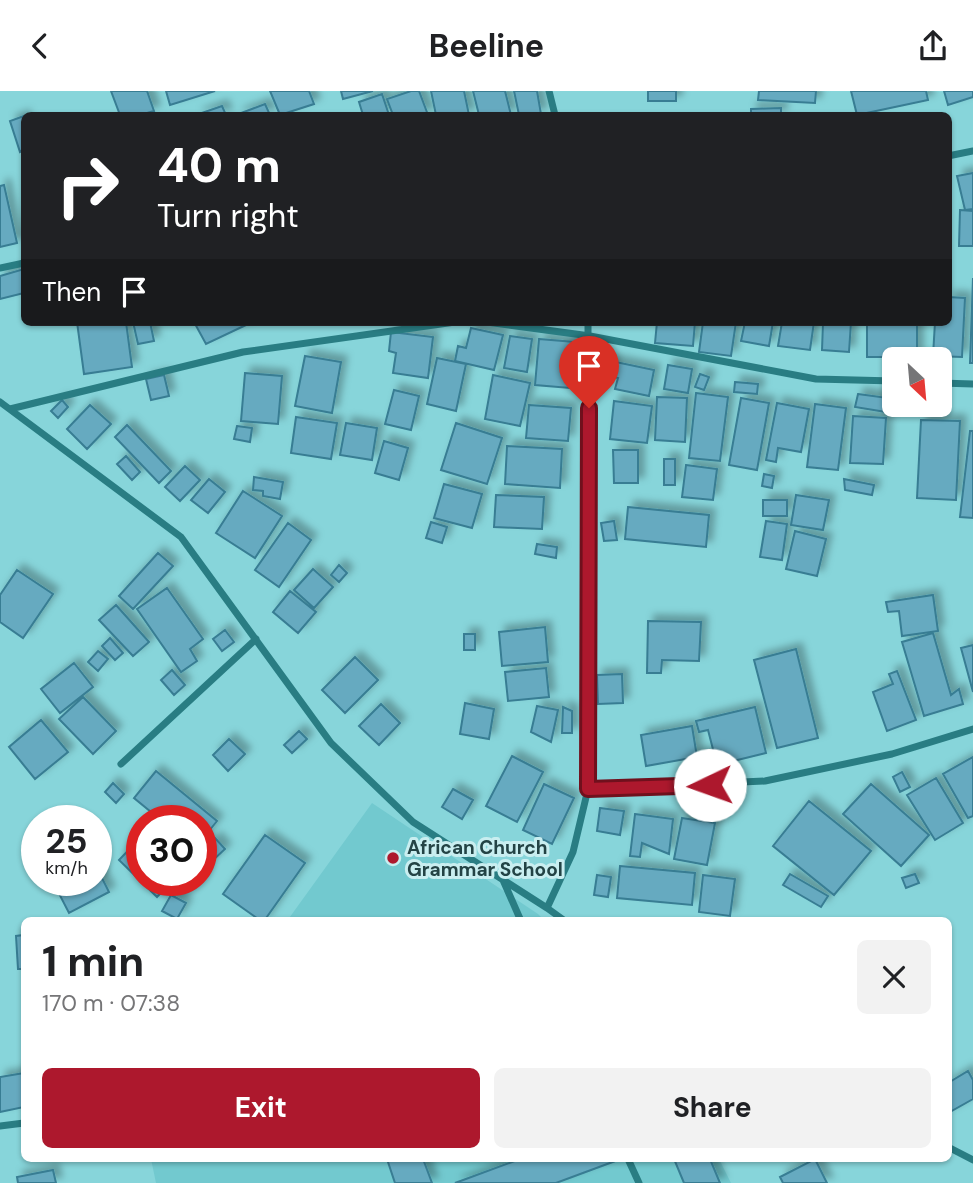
<!DOCTYPE html>
<meta charset="utf-8">
<style>
:root{--surface:#fff;--page:#f2f2f2;--text:#202124;--muted:#757577;--accent:#ad182d}
body{margin:0;font-family:"DM Sans",sans-serif;background:var(--page);color:var(--text);height:100vh;display:flex;flex-direction:column;font-size:26px;white-space:nowrap}
*{box-sizing:border-box;margin:0}
p{font-size:23px;color:var(--muted)}
.icon{flex:none;width:38px;height:38px;fill:none;stroke:currentColor;stroke-width:2;stroke-linecap:round;stroke-linejoin:round}
.map{position:relative;flex:1;overflow:hidden}
.details{position:absolute;left:21px;top:826px;width:931px;height:245px;display:flex;flex-direction:column;background:var(--surface);border-radius:10px;box-shadow:0 2px 5px #0004}
.details>*{flex:none}
.banner{position:absolute;left:21px;top:21px;width:931px;height:214px;border-radius:10px;box-shadow:0 2px 5px #0004;background:#202124;color:#fff;overflow:hidden}
.needle{width:46px;rotate:154deg}
.tools{position:absolute;left:882px;top:256px;display:grid;gap:14px}
.tools a{display:grid;place-items:center;width:70px;height:70px;border-radius:10px;background:var(--surface);box-shadow:0 2px 5px #0004;font-size:35px}
.speed{position:absolute;left:21px;top:714px;display:flex;gap:14px;font-size:35px;font-weight:700;text-align:center}
.speed>*{display:grid;place-content:center;width:91px;height:91px;border-radius:50%;background:var(--surface);box-shadow:0 2px 5px #0004;line-height:1}
.speed small{font-size:18px;font-weight:400}
.speed .limit{border:10px solid #d22;background:#fff;color:#111}
.pin{position:absolute;display:grid;place-items:center;width:60px;height:60px;color:#fff;margin:-72px -30px;border-radius:50% 50% 50% 0;rotate:-45deg;box-shadow:0 0 7px #0007}
.pin .icon{rotate:45deg}
.me{position:absolute;width:77px;margin:-38px;rotate:267deg;stroke-linejoin:round;filter:drop-shadow(0 0 5px #0008)}
.turn{display:flex;align-items:center;gap:24px;height:147px;padding:0 21px;font-size:32px}
.turn .icon{width:91px;height:91px;stroke-width:2.5}
.turn b{display:block;font-size:49px;line-height:60px}
.then{display:flex;align-items:center;height:66px;padding:0 21px;background:#0003;gap:14px;font-size:26px}
.round{display:grid;place-items:center;flex:none;width:74px;height:74px;border-radius:10px;background:var(--page)}
.overview{display:flex;align-items:center;justify-content:space-between;height:119px;padding:0 21px}
h1{font-size:42px;font-weight:700;line-height:52px}
.cta{display:flex;gap:14px;margin-top:auto;padding:14px 21px}
.cta a{flex:1;height:80px;border-radius:10px;background:var(--accent);color:#fff;font-size:28px;font-weight:700;line-height:80px;text-align:center}
.cta a+a{background:var(--page);color:var(--text)}
header{display:flex;justify-content:space-between;align-items:center;height:91px;padding:0 21px;background:var(--surface);font-size:32px;font-weight:700}
.map>svg:first-child{display:block}
.built{fill:#72c9cf}
.building{fill:#66aac0;stroke:#387d93;stroke-width:2;filter:url(#shadow)}
.lines{fill:none;stroke-linecap:round;stroke-linejoin:round}
.minor{stroke:#297d83;stroke-width:7}
.route-casing{stroke:#70101d;stroke-width:18}
.route{stroke:#ad182d;stroke-width:12}
.poi-dot{fill:#ad182d;stroke:#c9eef0;stroke-width:2.5}
.labels{text-anchor:middle;stroke-width:6;stroke-linejoin:round;paint-order:stroke}
.poi-label{font-size:19px;font-weight:bold;fill:#234345;stroke:#c9eef0;text-anchor:start}
</style>
<header><svg class="icon" aria-label="back" viewBox="0 0 24 24"><path d="M15 5l-7 7 7 7"/></svg>Beeline<svg class="icon" aria-label="share" viewBox="0 0 24 24"><path d="M12 15V3M7 8l5-5 5 5M5 13v7h14v-7"/></svg></header>
<div class="map">
<svg width="973" height="1092" viewBox="0 0 973 1092">
<defs>
<filter id="shadow"><feDropShadow dx="6" dy="-6" stdDeviation="3.5" flood-color="#0004"/></filter>
</defs>
<rect width="100%" height="100%" fill="#87d5da"/>
<path class="built" d="M372,712L538,823L544,829L287,830Z
M151,1068H719L731,1092H156Z"/>
<path class="building" d="M111,0H147L154,20L140,24H120Z
M166,0H215L170,14Z
M270,0H309L314,13L280,24Z
M341,0H373L343,8Z
M411,0H419L428,24H393L387,8Z
M431,0H464L469,24H436Z
M473,0H505L511,24H479Z
M514,0H537L541,23L519,24Z
M648,0H676V10H648Z
M759,0H816L815,12L758,9Z
M851,0H926L928,9L857,24Z
M944,0H973V6L948,14Z
M382,3L389,24H363L359,11Z
M265,13L270,24H236Z
M222,15L226,24H196Z
M781,17V24H751V18Z
M24,25V59L20,61L10,30Z
M973,82V118L965,119L957,85Z
M4,94L17,152L0,156V95Z
M960,119L973,120V155H959Z
M24,178V202L0,208V185Z
M973,187V272H970Z
M948,206L965,207L962,266L933,265L935,231H948Z
M77,231H126L132,276L84,283Z
M133,231H150L154,250L138,253Z
M194,231H244L246,234L206,253Z
M657,231H695L693,255L655,252Z
M703,231H736L731,265L699,261Z
M745,231H773L769,255L741,250Z
M782,231H814L810,259L778,255Z
M823,231H851L849,261L822,259Z
M867,231H917V266H867Z
M471,237L503,244L494,279L455,270L458,255L466,257Z
M391,241L433,246L428,287L393,282L396,262L389,260Z
M510,245L532,248L527,281L504,277Z
M539,248L575,251L570,297L535,294Z
M305,265L341,271L332,322L295,315Z
M437,267L466,273L456,320L427,313Z
M611,270L654,279L649,305L615,298L618,287L607,285Z
M668,274L692,278L688,302L664,298Z
M245,282L282,285L278,333L241,330Z
M700,283L709,286L704,299L695,296Z
M164,284L169,305L151,309L146,288Z
M493,284L530,292L520,335L485,328Z
M735,291L758,293L757,303L734,301Z
M394,299L419,305L411,339L385,333Z
M696,302L728,306L720,370L689,367Z
M858,303L888,307L886,321L855,316Z
M657,306L687,307L685,351L655,349Z
M741,307L769,312L757,379L729,374Z
M62,309L68,316L58,327L51,320Z
M614,310L652,315L647,352L610,348Z
M777,312L809,318L801,361L778,357L776,371L766,369Z
M815,313L846,317L838,379L807,376Z
M90,314L111,333L87,358L67,338Z
M529,314L571,317L568,350L526,347Z
M853,325L886,327L883,373L850,372Z
M296,326L337,332L331,368L291,362Z
M921,329L960,330L956,409L917,407Z
M346,332L377,337L372,369L340,364Z
M456,332L502,347L487,393L441,379Z
M127,334L171,380L159,392L115,346Z
M237,335L252,337L250,351L234,348Z
M970,340H973V427L960,426Z
M384,350L408,357L399,389L375,382Z
M507,355L562,358L560,397L505,393Z
M613,359H638V392H614Z
M126,365L140,381L132,389L117,373Z
M664,368H675V394H664Z
M686,374L717,378L713,409L682,406Z
M185,375L200,389L180,410L165,396Z
M764,383L774,385L772,397L762,395Z
M254,386L283,391L280,408L263,405V400L253,399Z
M209,388L225,401L208,422L191,409Z
M844,388L874,394L872,404L845,399Z
M444,393L482,403L472,437L434,427Z
M243,400L282,425L255,467L216,442Z
M496,404L544,406L542,438L494,436Z
M796,404L829,409L823,439L791,434Z
M763,409H787V425H763Z
M628,416L709,424L706,456L625,448Z
M614,430L617,449L604,450L601,432Z
M766,430L787,433L782,469L760,466Z
M431,431L447,436L442,452L426,447Z
M288,432L311,449L279,496L255,479Z
M795,440L826,448L817,485L786,478Z
M537,453L557,456L556,467L535,463Z
M158,462L173,475L133,518L119,505Z
M339,474L347,482L339,491L331,484Z
M313,478L333,496L314,517L294,499Z
M17,479L53,503L23,547L0,531V504Z
M167,497L203,548L190,558L197,570L181,581L137,518Z
M290,500L316,521L298,542L273,521Z
M933,504L938,540L902,545L899,520L888,521L886,511Z
M116,514L149,551L133,565L99,529Z
M648,530L701,531L699,570L662,569L661,582H647Z
M545,536L548,571L502,575L499,541Z
M225,539L234,551L222,560L213,548Z
M933,542L951,604L959,598L963,613L924,625L902,551Z
M464,543H475V559H464Z
M110,547L123,562L115,569L102,555Z
M973,554V601L961,557Z
M796,558L818,647L777,657L754,569Z
M98,560L108,568L98,580L88,571Z
M355,566L378,589L345,622L322,599Z
M74,572L93,596L60,622L41,598Z
M546,577L549,606L508,610L505,581Z
M172,579L185,594L174,604L161,589Z
M897,580L916,629L887,640L873,601L893,593L889,583Z
M622,583L623,612L598,613L597,584Z
M83,606L116,640L93,663L59,628Z
M465,612L494,618L489,648L460,643Z
M381,613L400,632L379,654L359,635Z
M537,615L558,619L551,651L531,641Z
M563,616L572,620V642H562Z
M755,616L766,662L717,674L708,639L699,641L696,630Z
M41,629L68,661L35,688L9,656Z
M692,635L697,666L646,675L641,644Z
M299,640L307,648L292,662L284,654Z
M229,648L245,663L228,680L213,664Z
M512,665L543,681L517,731L486,715Z
M973,666V725L968,727L943,683Z
M156,680L217,730L201,750V730H162L134,707Z
M902,681L910,696L900,701L893,686Z
M936,687L963,732L935,749L907,704Z
M113,692L124,703L116,712L105,701Z
M544,693L574,707L552,753L523,739Z
M871,693L929,744L901,775L843,723Z
M453,698L473,709L462,728L442,716Z
M809,710L871,760L834,804L773,755Z
M600,717L624,720L620,744L597,740Z
M635,723L673,728L669,763L642,752L640,766L630,765Z
M682,727L715,732L707,774L674,768Z
M265,744L305,772L264,830H261L223,803Z
M142,745V789H173L157,806L119,769Z
M215,747L225,758L211,771L201,760Z
M96,775L109,801L69,822L52,789H96Z
M620,775L695,782L692,814L617,807Z
M790,783L828,805L821,816L783,794Z
M915,783L919,792L906,797L902,787Z
M597,784L611,786L608,806L594,804Z
M703,784L735,788L730,825L699,821Z
M171,804L186,812L177,828L162,820Z
M24,844V878H18L16,845Z
M968,980L973,989V1008L948,1022V992Z
M24,982V1016L0,1021V986Z
M387,1068H423L432,1092H395Z
M520,1068H617L618,1069L556,1092H455Z
M674,1068H710L720,1092H684Z
M815,1068L827,1092H783L780,1086Z
M53,1079L56,1092H18L17,1086Z"/>
<g class="lines">
<path class="minor" d="M549,0L555,24
M948,65L973,60
M0,177L24,172
M487,231L590,245L816,288L894,290
M940,292L973,293
M0,311L181,446L331,652L413,731L547,817
M10,318L243,261L455,231
M121,673L256,548
M588,698L765,690L892,663L973,638
M503,789L521,830
M565,830L547,817L573,761L588,698V231
M0,1035L24,1032
M948,1056L973,1069
M628,1068L639,1092"/>
</g>
<g class="lines">
<defs>
<path id="route" d="M589,317L588,698L710,694"/>
</defs>
<use href="#route" class="route-casing"/>
<use href="#route" class="route"/>
</g>
<circle class="poi-dot" cx="393" cy="767" r="7"/>
<g class="labels">
<g class="poi-label">
<text x="407" y="763">African Church<tspan x="407" dy="22">Grammar School</tspan></text>
</g>
</g>
</svg>
<div class="tools">
<a><svg class="needle" viewBox="-14 -14 28 28"><path d="M0-13l5 13h-10z" fill="#e53935"/><path d="M0 13l5-13h-10z" fill="#757577"/></svg></a>
</div>
<div class="speed"><div>25<small>km/h</small></div><div class="limit">30</div></div>
<div class="pin" style="left:589px;top:317px;background:#d93025"><svg class="icon" aria-label="arrive" viewBox="0 0 24 24"><path d="M6 21V4h12l-3 4 3 4H6"/></svg></div>
<svg class="me" style="left:710px;top:694px" viewBox="-20 -20 40 40"><circle r="19" fill="#fff"/><path d="M0-13L10 11 0 6-10 11z" fill="#ad182d"/></svg>
<div class="banner">
<div class="turn"><svg class="icon" aria-label="right" viewBox="0 0 24 24"><path d="M7 20v-9h11M14 6l5 5-5 5"/></svg><div><b>40 m</b>Turn right</div></div>
<div class="then">Then<svg class="icon" aria-label="arrive" viewBox="0 0 24 24"><path d="M6 21V4h12l-3 4 3 4H6"/></svg></div>
</div>
<section class="details">
<div class="overview"><div><h1>1 min</h1><p>170 m · 07:38</p></div><a class="round"><svg class="icon" aria-label="close" viewBox="0 0 24 24"><path d="M6 6l12 12M18 6L6 18"/></svg></a></div>
<div class="cta"><a>Exit</a><a>Share</a></div>
</section>
</div>
